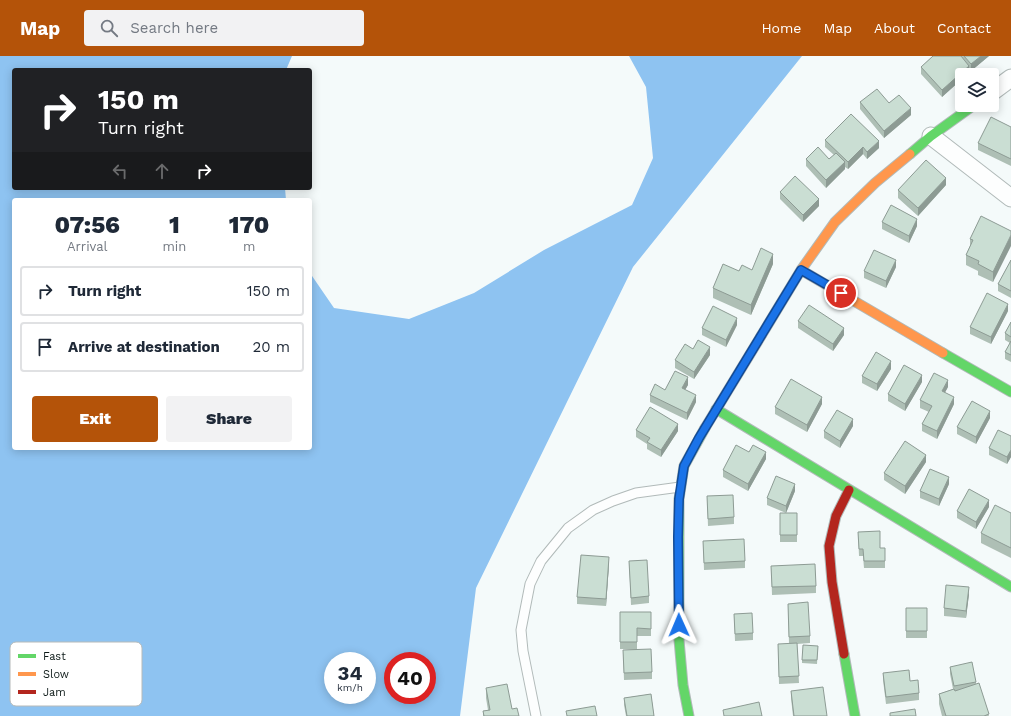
<!DOCTYPE html>
<style>
:root{--surface:#fff;--page:#f2f2f3;--text:#1f2937;--muted:#747a83;--line:#e0e1e3;--accent:#b45309}
body{margin:0;font-family:"Work Sans",sans-serif;background:var(--page);color:var(--text);height:100vh;display:flex;flex-direction:column;font-size:15px;white-space:nowrap}
*{box-sizing:border-box;margin:0}
p{font-size:13px;color:var(--muted)}
.icon{flex:none;width:22px;height:22px;fill:none;stroke:currentColor;stroke-width:2;stroke-linecap:round;stroke-linejoin:round}
.map{position:relative;flex:1;overflow:hidden}
.panel{position:absolute;left:12px;top:142px;width:300px;height:252px;display:flex;flex-direction:column;background:var(--surface);border-radius:4px;box-shadow:0 2px 10px #0003}
.panel>*{flex:none}
.hud{position:absolute;left:12px;top:12px;width:300px;height:122px;border-radius:4px;box-shadow:0 2px 10px #0003;background:#202124;color:#fff;overflow:hidden}
.buttons{position:absolute;left:955px;top:12px;display:grid;gap:8px}
.buttons a{display:grid;place-items:center;width:44px;height:44px;border-radius:4px;background:var(--surface);box-shadow:0 2px 10px #0003;font-size:20px}
.speed{position:absolute;left:324px;top:596px;display:flex;gap:8px;font-size:20px;font-weight:700;text-align:center}
.speed>*{display:grid;place-content:center;width:52px;height:52px;border-radius:50%;background:var(--surface);box-shadow:0 2px 10px #0003;line-height:1}
.speed small{font-size:10px;font-weight:400}
.speed .limit{border:6px solid #d22;background:#fff;color:#111}
.pin{position:absolute;display:grid;place-items:center;width:34px;height:34px;color:#fff;margin:-17px;border:2px solid #fff;border-radius:50%;box-shadow:0 1px 4px #0007}
.me{position:absolute;width:44px;margin:-22px;rotate:359deg;stroke-linejoin:round;filter:drop-shadow(0 0 3px #0008)}
.turn{display:flex;align-items:center;gap:14px;height:84px;padding:0 20px;font-size:18px}
.turn .icon{width:52px;height:52px;stroke-width:2.5}
.turn b{display:block;font-size:28px;line-height:34px}
.lanes{display:flex;align-items:center;height:38px;padding:0 20px;background:#0003;justify-content:center;gap:20px;direction:ltr}
.lanes .off{opacity:.35}
.eta{display:flex;justify-content:space-evenly;align-items:center;height:68px;text-align:center}
.eta b{font-size:24px;font-weight:800;line-height:28px}
.action{display:flex;gap:8px;margin-top:auto;padding:8px 20px}
.action a{flex:1;height:46px;border-radius:4px;background:var(--accent);color:#fff;font-size:16px;font-weight:800;line-height:46px;text-align:center}
.action a+a{background:var(--page);color:var(--text)}
ul{padding:0;list-style:none}
li{display:flex;align-items:center;gap:12px;height:50px;margin:0 8px 6px;padding:0 12px;border:2px solid var(--line);border-radius:4px}
li div{flex:1}
li b{display:block;font-size:15px}
li em{font-style:normal}
header{display:flex;align-items:center;gap:24px;box-sizing:border-box;height:56px;padding:0 20px;background:var(--accent);color:#fff}
header strong{font-size:19px}
nav{display:flex;gap:22px;margin-inline-start:auto;font-size:14px}
.search{width:280px;height:36px;background:var(--page);display:flex;align-items:center;gap:10px;box-sizing:border-box;padding:0 14px;border-radius:4px;color:var(--muted);font-size:15px}
.map>svg:first-child{display:block}
.water{fill:#8ec3f1;fill-rule:evenodd}
.lines{fill:none;stroke-linecap:round;stroke-linejoin:round}
.lane-casing{stroke:#b1bab9;stroke-width:11}
.street-casing{stroke:#b1bab9;stroke-width:19}
.fast-casing{stroke:#b1bab9;stroke-width:11}
.slow-casing{stroke:#b1bab9;stroke-width:11}
.jam-casing{stroke:#b1bab9;stroke-width:11}
.lane{stroke:#fdfefe;stroke-width:9}
.street{stroke:#fdfefe;stroke-width:17}
.fast{stroke:#63d668;stroke-width:9}
.slow{stroke:#ff974d;stroke-width:9}
.jam{stroke:#b3261e;stroke-width:9}
.wall{fill:#aebfb5}
.shaded-wall{fill:#8d9b94}
.building{fill:#caded3;stroke:#8d9b94}
.route-casing{stroke:#114b97;stroke-width:10}
.route{stroke:#1a73e8;stroke-width:7}
.key{fill:#fff;stroke:#b6bab9;stroke-width:1}
.key-label{font-size:11px;fill:#0c1917}
</style>
<header>
<strong>Map</strong>
<div class="search"><svg class="icon" aria-label="search" viewBox="0 0 24 24"><circle cx="10" cy="10" r="6"/><path d="M15 15l6 6"/></svg>Search here</div>
<nav><a>Home</a><a>Map</a><a>About</a><a>Contact</a></nav>
</header>
<div class="map">
<svg width="1011" height="660" viewBox="0 0 1011 660">
<rect width="100%" height="100%" fill="#f4fafa"/>
<path class="water" d="M0,0H292L286,14H14V132H285L286,144H14V392H310V217L334,252L409,263L474,237L544,194L632,149L653,102L646,31L629,0H802L633,211L476,532L460,660H0ZM333,605H367V639H333ZM393,605H427V639H393Z"/>
<g class="lines">
<defs>
<path id="lane" d="M536,660L523,595L521,574L530,528L541,505L568,472L593,454L613,445L636,437L680,431"/>
<path id="street" d="M992,36L1011,22
M931,80L1011,142"/>
<path id="fast" d="M910,98L931,80L974,49
M943,297L1011,336
M716,353L1011,531
M844,598L855,660
M689,660L683,629L679,584V443L684,410L705,372"/>
<path id="slow" d="M801,214L943,297
M761,280L801,214L835,166L875,127L910,98"/>
<path id="jam" d="M705,372L761,280
M844,598L832,526L829,490L836,460L849,434"/>
</defs>
<use href="#lane" class="lane-casing"/>
<use href="#street" class="street-casing"/>
<use href="#fast" class="fast-casing"/>
<use href="#slow" class="slow-casing"/>
<use href="#jam" class="jam-casing"/>
<use href="#lane" class="lane"/>
<use href="#street" class="street"/>
<use href="#fast" class="fast"/>
<use href="#slow" class="slow"/>
<use href="#jam" class="jam"/>
</g>
<path class="wall" d="M933,0H989L971,15L969,13V17L967,19H962V23L942,41L921,18V11Z
M860,46L889,47L911,59L884,82L860,53Z
M1011,71V110L978,94V87Z
M825,84L879,92L867,103L863,98L848,113L845,111V113L826,132L806,110V103H829L834,99L825,91Z
M946,129L918,160L898,142V134Z
M780,136L819,150L803,166L780,143Z
M882,166L917,170L909,187L882,173Z
M1011,175L993,226L978,219V215L966,209V199L970,190V183Z
M1011,204V242L998,235V228Z
M773,208L751,259L713,242V232L739,215L752,214Z
M896,211L886,232L864,222V215Z
M1008,255L991,288L970,278V271Z
M798,265L844,279L833,295L798,272Z
M1011,266V306L1005,303V296L1010,287L1005,284V277Z
M737,269L726,291L702,279V272Z
M693,293L710,299L694,323L675,312V304Z
M891,313L877,335L862,327V320Z
M922,326L905,355L888,345V338Z
M688,329L685,334L696,346L687,364L650,346V339L665,334Z
M948,331L945,336L954,348L937,383L922,375V368L929,356L920,352V344Z
M822,348L807,376L775,358V351Z
M990,362L976,388L957,378V371Z
M853,370L840,392L824,382V375Z
M636,374L678,375L661,401L647,393V388L636,381Z
M1011,380V401L1007,408L989,399V392Z
M749,396L766,403L748,435L723,421V414Z
M926,406L905,438L884,424V417Z
M949,428L939,450L920,442V435Z
M795,435L786,457L767,449V442Z
M707,440L734,461V468L708,470Z
M989,451L976,473L957,462V455Z
M780,457H797V486H780Z
M1011,457V502L981,487V477Z
M858,476L880,492H885V512H864L863,500H859Z
M703,485L745,505V512L704,514Z
M629,505L649,540V547L631,549Z
M609,508L606,550L577,548V541Z
M771,510L816,530V537L772,539Z
M969,538L966,562L944,560V552Z
M788,548L810,580V587L797,588L799,627L779,628L778,588H789Z
M906,552H927V582H906Z
M620,556H651V580H637V593L652,616V623L624,624L623,594L634,593H620Z
M734,558L753,577V584L735,585Z
M818,590L817,608L802,607V604Z
M950,611L976,626V628L989,660H942L939,648V638L953,633L950,618Z
M883,617L910,625L919,637V644L886,648L883,624Z
M486,632L512,653L519,660H483V655L488,654L486,642Z
M791,635L827,660H793L791,642Z
M651,638L654,660H626L624,649V642Z"/>
<path class="shaded-wall" d="M981,0H989L971,15V8Z
M969,10V17L967,19H962V23L942,41V34Z
M911,52V59L884,82V75Z
M879,85V92L867,103V96Z
M863,91V98L848,113V106Z
M845,106V113L826,132V124Z
M946,122V129L918,160V152Z
M819,143V150L803,166V159Z
M917,163V170L909,187V180Z
M1011,179V190L993,226V216Z
M773,198V208L751,259V249Z
M896,204V211L886,232V225Z
M1008,248V255L991,288V281Z
M737,262V269L726,291V284Z
M844,272V279L833,295V288Z
M710,291V299L694,323V316Z
M891,305V313L877,335V328Z
M922,319V326L905,355V348Z
M688,321V329L682,339V332Z
M948,324V331L942,342V335Z
M696,339V346L687,364V357Z
M822,341V348L807,376V369Z
M954,341V348L937,383V375Z
M990,355V362L976,388V381Z
M853,363V370L840,392V385Z
M678,368V375L661,401V394Z
M1011,394V401L1007,408V401Z
M766,396V403L748,435V428Z
M926,399V406L905,438V430Z
M949,421V428L939,450V443Z
M795,428V435L786,457V450Z
M989,444V451L976,473V466Z
M609,501V508L606,550V543Z
M969,531V538L966,562V555Z"/>
<path class="building" d="M933,0H961L969,10L942,34L921,11Z
M964,0H981L971,8Z
M877,33L889,47L899,39L911,52L884,75L860,46Z
M851,58L879,85L867,96L863,91L848,106L825,84Z
M991,61L1011,71V103L978,87Z
M818,91L829,103L836,97L845,106L826,124L806,103Z
M926,104L946,122L918,152L898,134Z
M795,120L819,143L803,159L780,136Z
M891,149L917,163L909,180L882,166Z
M981,160L1011,175V179L993,216L978,208L979,205L966,199L973,184L970,183Z
M761,192L773,198L751,249L713,232L723,208L739,215L742,209L752,214Z
M874,194L896,204L886,225L864,215Z
M1011,204V235L998,228Z
M987,237L1008,248L991,281L970,271Z
M809,249L844,272L833,288L798,265Z
M713,250L737,262L726,284L702,272Z
M1011,266V281L1005,277Z
M698,284L710,291L694,316L675,304L685,288L693,293Z
M1011,285V299L1005,296Z
M876,296L891,305L877,328L862,320Z
M904,309L922,319L905,348L888,338Z
M675,315L688,321L682,332L696,339L687,357L650,339L655,328L665,334Z
M934,317L948,324L942,335L954,341L937,375L922,368L932,350L920,344Z
M791,323L822,341L807,369L775,351Z
M972,345L990,355L976,381L957,371Z
M650,351L678,368L661,394L647,386L650,382L636,374Z
M837,354L853,363L840,385L824,375Z
M998,374L1011,380V394L1007,401L989,392Z
M905,385L926,399L905,430L884,417Z
M736,389L749,396L753,389L766,396L748,428L723,414Z
M930,413L949,421L939,443L920,435Z
M776,420L795,428L786,450L767,442Z
M969,433L989,444L976,466L957,455Z
M733,439L734,461L708,463L707,440Z
M995,449L1011,457V492L981,477Z
M780,457H797V479H780Z
M880,475V492H885V505H864L863,493H859L858,476Z
M744,483L745,505L704,507L703,485Z
M581,499L609,501L606,543L577,541Z
M647,504L649,540L631,542L629,505Z
M815,508L816,530L772,531L771,510Z
M946,529L969,531L966,555L944,552Z
M808,546L810,580L789,581L788,548Z
M906,552H927V575H906Z
M620,556H651V573L637,572V586H620Z
M752,557L753,577L735,578L734,558Z
M797,587L799,620L779,621L778,588Z
M803,589L818,590L817,604H802Z
M651,593L652,616L624,617L623,594Z
M972,606L976,626L954,630L950,611Z
M909,614L910,625L918,624L919,637L886,641L883,617Z
M979,627L989,658L984,660H946L939,638L954,633L955,635Z
M507,628L512,653L517,652L519,660H484L483,655L490,654L486,632Z
M823,631L827,660H794L791,635Z
M651,638L654,660H627L624,642Z
M759,646L762,660H724L723,654Z
M595,650L597,660H567L566,655Z
M915,653L916,660H890V657Z"/>
<g class="lines">
<defs>
<path id="route" d="M679,569L678,481L679,443L684,410L699,382L801,214L841,237"/>
</defs>
<use href="#route" class="route-casing"/>
<use href="#route" class="route"/>
</g>
<rect x="10" y="586" width="132" height="64" rx="6" class="key"/>
<rect x="18" y="598" width="18" height="4" fill="#63d668"/>
<rect x="18" y="616" width="18" height="4" fill="#ff974d"/>
<rect x="18" y="634" width="18" height="4" fill="#b3261e"/>
<g class="key-label">
<text x="43" y="604">Fast</text>
<text x="43" y="622">Slow</text>
<text x="43" y="640">Jam</text>
</g>
</svg>
<div class="buttons">
<a><svg class="icon" aria-label="layers" viewBox="0 0 24 24"><path d="M12 4l9 5-9 5-9-5zM3 14l9 5 9-5"/></svg></a>
</div>
<div class="speed"><div>34<small>km/h</small></div><div class="limit">40</div></div>
<div class="pin" style="left:841px;top:237px;background:#d93025"><svg class="icon" aria-label="arrive" viewBox="0 0 24 24"><path d="M6 21V4h12l-3 4 3 4H6"/></svg></div>
<svg class="me" style="left:679px;top:569px" viewBox="-20 -20 40 40"><path d="M0-17L14 15 0 8-14 15z" fill="#1a73e8" stroke="#fff" stroke-width="4"/></svg>
<div class="hud">
<div class="turn"><svg class="icon" aria-label="right" viewBox="0 0 24 24"><path d="M7 20v-9h11M14 6l5 5-5 5"/></svg><div><b>150 m</b>Turn right</div></div>
<div class="lanes"><svg class="icon off" aria-label="left" viewBox="0 0 24 24"><path d="M17 20v-9H6M10 6l-5 5 5 5"/></svg><svg class="icon off" aria-label="ahead" viewBox="0 0 24 24"><path d="M12 20V5M6 11l6-6 6 6"/></svg><svg class="icon" aria-label="right" viewBox="0 0 24 24"><path d="M7 20v-9h11M14 6l5 5-5 5"/></svg></div>
</div>
<section class="panel">
<div class="eta">
<div><b>07:56</b><p>Arrival</p></div>
<div><b>1</b><p>min</p></div>
<div><b>170</b><p>m</p></div>
</div>
<ul>
<li><svg class="icon" aria-label="right" viewBox="0 0 24 24"><path d="M7 20v-9h11M14 6l5 5-5 5"/></svg><div><b>Turn right</b></div><em>150 m</em></li>
<li><svg class="icon" aria-label="arrive" viewBox="0 0 24 24"><path d="M6 21V4h12l-3 4 3 4H6"/></svg><div><b>Arrive at destination</b></div><em>20 m</em></li>
</ul>
<div class="action"><a>Exit</a><a>Share</a></div>
</section>
</div>
